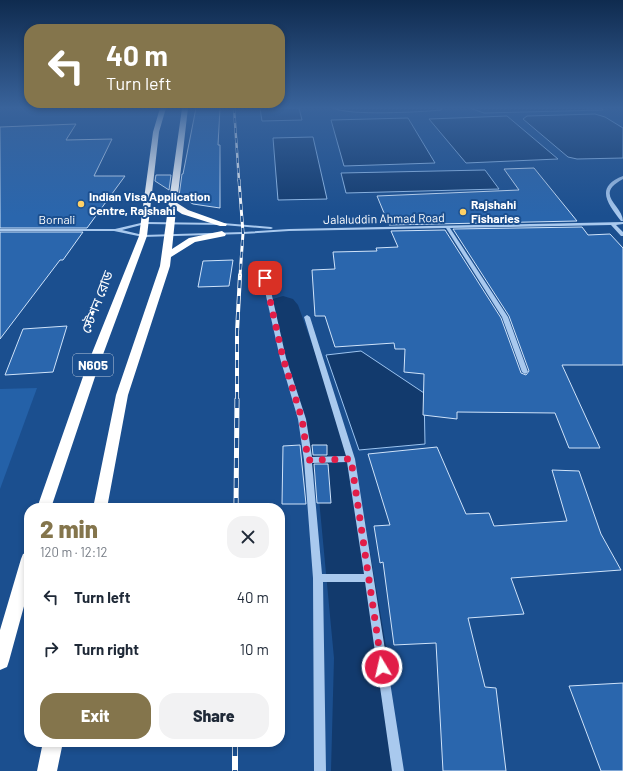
<!DOCTYPE html>
<meta charset="utf-8">
<style>
:root{--surface:#fff;--page:#f2f2f3;--text:#1f2937;--muted:#747a83;--accent:#84754c}
body{margin:0;font-family:Barlow,"Noto Sans Bengali",sans-serif;background:var(--page);color:var(--text);height:100vh;display:flex;flex-direction:column;font-size:15px;white-space:nowrap}
*{box-sizing:border-box;margin:0}
p{font-size:13px;color:var(--muted)}
.icon{flex:none;width:22px;height:22px;fill:none;stroke:currentColor;stroke-width:2;stroke-linecap:round;stroke-linejoin:round}
.map{position:relative;flex:1;overflow:hidden}
.panel{position:absolute;left:24px;top:503px;width:261px;height:244px;display:flex;flex-direction:column;background:var(--surface);border-radius:16px;box-shadow:0 2px 6px #0003}
.panel>*{flex:none}
.hud{position:absolute;left:24px;top:24px;width:261px;height:84px;border-radius:16px;box-shadow:0 2px 6px #0003;background:#84754c;color:#fff;overflow:hidden}
.pin{position:absolute;display:grid;place-items:center;width:34px;height:34px;color:#fff;margin:-17px;border-radius:8px;box-shadow:0 2px 6px #0006}
.me{position:absolute;width:44px;margin:-22px;rotate:351deg;stroke-linejoin:round;filter:drop-shadow(0 0 3px #0008)}
.turn{display:flex;align-items:center;gap:14px;height:84px;padding:0 16px;font-size:18px}
.turn .icon{width:52px;height:52px;stroke-width:2.5}
.turn b{display:block;font-size:28px;line-height:34px}
.round{display:grid;place-items:center;flex:none;width:42px;height:42px;border-radius:16px;background:var(--page)}
.overview{display:flex;align-items:center;justify-content:space-between;height:68px;padding:0 16px}
h1{font-size:24px;font-weight:800;line-height:30px;color:var(--accent)}
.primary-button{display:flex;gap:8px;margin-top:auto;padding:8px 16px}
.primary-button a{flex:1;height:46px;border-radius:16px;background:var(--accent);color:#fff;font-size:16px;font-weight:800;line-height:46px;text-align:center}
.primary-button a+a{background:var(--page);color:var(--text)}
ul{padding:0;list-style:none}
li{display:flex;align-items:center;gap:12px;height:52px;padding:0 16px}
li div{flex:1}
li b{display:block;font-size:15px}
li em{font-style:normal}
.map>svg:first-child{display:block}
.green{fill:#2461a8}
.water{fill:#123a6d;stroke:#9cc4f0}
.lines{fill:none;stroke-linecap:round;stroke-linejoin:round}
.canal{fill:#123a6d;fill-rule:evenodd}
.building{fill:#2a66ad;stroke:#cfe3fa}
.minor{fill:#a9c9ee;fill-rule:evenodd}
.highway{fill:#fff;fill-rule:evenodd}
.rail-far4-casing{stroke:#fff;stroke-width:2.5}
.rail-far3-casing{stroke:#fff;stroke-width:3}
.rail-far2-casing{stroke:#fff;stroke-width:4}
.rail-far1-casing{stroke:#fff;stroke-width:5}
.rail-casing{stroke:#fff;stroke-width:6}
.rail-far4{stroke:#1b4f8f;stroke-width:1.5;stroke-dasharray:5;stroke-linecap:butt}
.rail-far3{stroke:#1b4f8f;stroke-width:2;stroke-dasharray:6;stroke-linecap:butt}
.rail-far2{stroke:#1b4f8f;stroke-width:2.5;stroke-dasharray:8;stroke-linecap:butt}
.rail-far1{stroke:#1b4f8f;stroke-width:3.5;stroke-dasharray:10;stroke-linecap:butt}
.rail{stroke:#1b4f8f;stroke-width:4.5;stroke-dasharray:14;stroke-linecap:butt}
.route{stroke:#e11d48;stroke-width:7;stroke-dasharray:0 12.6}
.poi-dot{fill:#ffd166;stroke:#1b4f8f;stroke-width:1.5}
.labels{text-anchor:middle;stroke-width:4;stroke-linejoin:round;paint-order:stroke}
.far-poi-label{font-size:12px;font-weight:bold;fill:#fff;stroke:#1b4f8f;text-anchor:start}
.far-street-label{font-size:12px;fill:#fff;stroke:#1b4f8f}
.shield{fill:#1b4f8f;stroke:#bbcadd;stroke-width:1}
.shield-label{font-size:13px;font-weight:bold;fill:#fff}
.street-label{font-size:14px;fill:#fff;stroke:#1b4f8f}
</style>
<div class="map">
<svg width="623" height="771" viewBox="0 0 623 771">
<rect width="100%" height="100%" fill="#1b4f8f"/>
<path class="green" d="M37,388L0,489V389Z"/>
<path class="water" d="M260,108H299L302,120L262,121Z
M333,108H442L441,110C420,112 349,116 333,108Z
M470,108H601L603,110L484,113Z
M595,114L605,117L623,128V158L577,159L568,157L523,119L527,116Z
M507,116L558,159L466,163L429,119Z
M408,118L435,163L344,166L331,120Z
M313,137L327,199L278,200L273,138Z
M485,170L499,189L346,193L341,173Z
M361,351L424,393L425,444L359,450L326,355Z"/>
<g class="lines">
<path class="canal" d="M283,296L293,299L298,305L337,414L361,499L388,658L393,771H331L334,658L319,499L301,414L268,305L273,299Z"/>
</g>
<path class="building" d="M196,108H220L218,145H220V208L193,204L179,196L182,174H183Z
M76,124L66,140L112,139L94,176H125L87,228H0V127Z
M534,168L577,221L389,225L377,196L519,190L504,169Z
M156,175H171L169,190L155,181Z
M582,227L588,235L610,234L623,248V365H562L600,448H569L555,413L457,412V419L423,415L424,374L404,372L405,349H395L394,343L335,347L325,316H315L312,270L335,269L333,252L377,251L376,248L398,247L391,231L445,230L501,318L521,373L526,375L529,371L509,316L453,229Z
M0,232H83L63,260H60L0,339Z
M233,260L229,286L198,287L203,261Z
M67,326L53,372L5,375L23,329Z
M300,445L306,504H282L283,446Z
M312,445H327V455H313Z
M437,447L466,514L489,513L494,526L567,521L552,470L579,471L601,534L621,570L511,578L524,614L468,618L485,687L496,688L506,771H443L436,643L394,645L383,562L380,563L374,526L390,525L368,454Z
M314,464H328L331,503H317Z
M623,683V771H601L569,686Z"/>
<g class="lines">
<path class="minor" d="M623,176V179C593,195 623,205 623,221H621C608,204 594,187 623,176Z
M145,222L223,223L271,227L273,228L271,229L223,225L145,224L122,230L143,235L243,232L289,229L623,222V224L616,225L623,232V236H621L611,225L450,228L508,317L528,372L525,374L522,372L502,317L446,228L289,231L243,234L143,237L114,231H0V229H115Z
M265,276L268,278L286,358L306,419L312,457L346,456L304,317L307,315L310,317L355,459L404,771H392L365,582H323L326,771H314L313,578L304,460L298,419L280,358L262,278ZM347,462L364,574H322L312,463Z"/>
<path class="highway" d="M160,108H166L159,132L147,236L98,368L51,508H37L86,368L139,236L153,132Z
M182,108H188L177,203L188,210L227,224L226,226H220L182,214L176,210L172,249L189,238L222,231L226,234L225,236L195,242L171,257L170,266L128,395L107,508H93L116,395L160,266Z
M29,552V588L9,661L7,667L0,670V630L21,559L23,554Z
M43,742H63L57,771H37Z"/>
<defs>
<path id="rail-far4" d="M234,108L239,181"/>
<path id="rail-far3" d="M239,180L243,233L240,276"/>
<path id="rail-far2" d="M237,400V332L240,275"/>
<path id="rail-far1" d="M236,508L237,399"/>
<path id="rail" d="M235,742V771"/>
</defs>
<use href="#rail-far4" class="rail-far4-casing"/>
<use href="#rail-far3" class="rail-far3-casing"/>
<use href="#rail-far2" class="rail-far2-casing"/>
<use href="#rail-far1" class="rail-far1-casing"/>
<use href="#rail" class="rail-casing"/>
<use href="#rail-far4" class="rail-far4"/>
<use href="#rail-far3" class="rail-far3"/>
<use href="#rail-far2" class="rail-far2"/>
<use href="#rail-far1" class="rail-far1"/>
<use href="#rail" class="rail"/>
</g>
<linearGradient id="sky" x2="0" y2="1"><stop stop-color="#0f2b4f"/><stop offset="0.5" stop-color="#39639b"/><stop offset="1" stop-color="#39639b" stop-opacity="0"/></linearGradient>
<rect width="623" height="216" fill="url(#sky)"/>
<g class="lines">
<path class="route" d="M265,278L283,358L302,419L308,460L351,459L382,667"/>
</g>
<g class="poi-dot">
<circle cx="81" cy="204" r="4"/>
<circle cx="463" cy="212" r="4"/>
</g>
<g class="labels">
<g class="far-poi-label">
<text x="89" y="201">Indian Visa Application<tspan x="89" dy="14">Centre, Rajshahi</tspan></text>
<text x="471" y="209">Rajshahi<tspan x="471" dy="14">Fisharies</tspan></text>
</g>
<g class="far-street-label">
<text transform="translate(384 219) rotate(-1)" y="4">Jalaluddin Ahmad Road</text>
<text x="57" y="224">Bornali</text>
</g>
<rect class="shield" x="73" y="354" width="40" height="22" rx="3"/>
<g class="shield-label">
<text x="93" y="370">N605</text>
</g>
<g class="street-label">
<text transform="translate(97 302) rotate(-69)" y="5">স্টেশন রোড</text>
</g>
</g>
</svg>
<div class="pin" style="left:265px;top:278px;background:#d93025"><svg class="icon" aria-label="arrive" viewBox="0 0 24 24"><path d="M6 21V4h12l-3 4 3 4H6"/></svg></div>
<svg class="me" style="left:382px;top:667px" viewBox="-20 -20 40 40"><circle r="17" fill="#e11d48" stroke="#fff" stroke-width="3"/><path d="M0-11L8 9 0 5-8 9z" fill="#fff"/></svg>
<div class="hud">
<div class="turn"><svg class="icon" aria-label="left" viewBox="0 0 24 24"><path d="M17 20v-9H6M10 6l-5 5 5 5"/></svg><div><b>40 m</b>Turn left</div></div>
</div>
<section class="panel">
<div class="overview"><div><h1>2 min</h1><p>120 m · 12:12</p></div><a class="round"><svg class="icon" aria-label="close" viewBox="0 0 24 24"><path d="M6 6l12 12M18 6L6 18"/></svg></a></div>
<ul>
<li><svg class="icon" aria-label="left" viewBox="0 0 24 24"><path d="M17 20v-9H6M10 6l-5 5 5 5"/></svg><div><b>Turn left</b></div><em>40 m</em></li>
<li><svg class="icon" aria-label="right" viewBox="0 0 24 24"><path d="M7 20v-9h11M14 6l5 5-5 5"/></svg><div><b>Turn right</b></div><em>10 m</em></li>
</ul>
<div class="primary-button"><a>Exit</a><a>Share</a></div>
</section>
</div>
